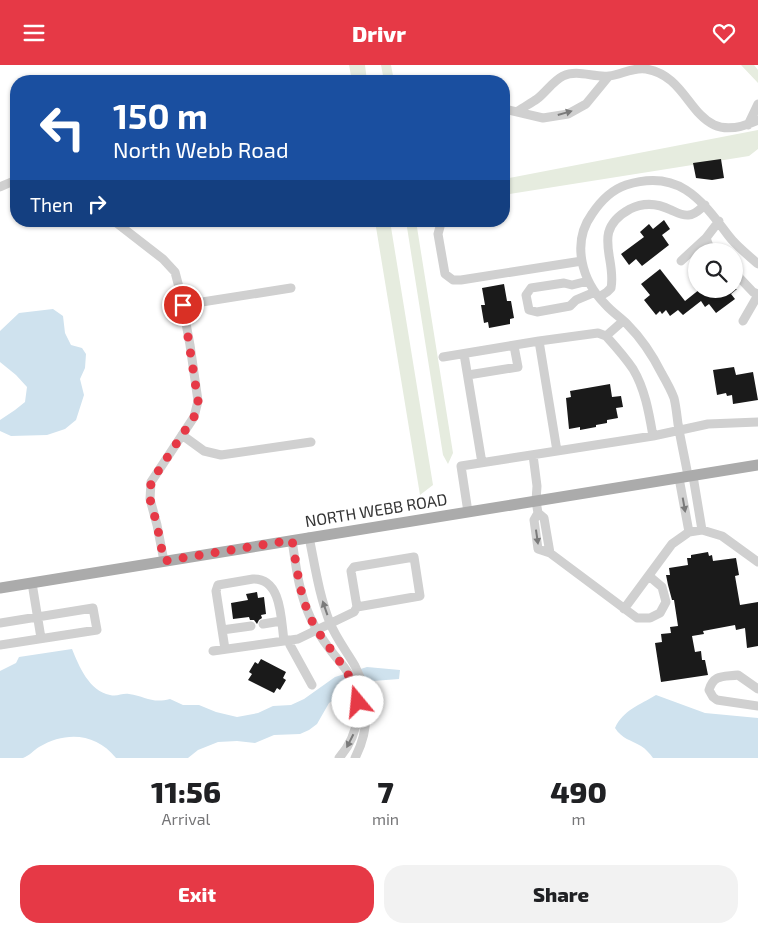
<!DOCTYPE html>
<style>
:root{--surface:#fff;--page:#f2f2f2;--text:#202124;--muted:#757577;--accent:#e63946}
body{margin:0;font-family:"Exo 2",sans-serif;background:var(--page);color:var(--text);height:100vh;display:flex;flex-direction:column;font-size:19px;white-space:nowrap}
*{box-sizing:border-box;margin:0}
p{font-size:16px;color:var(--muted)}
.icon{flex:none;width:28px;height:28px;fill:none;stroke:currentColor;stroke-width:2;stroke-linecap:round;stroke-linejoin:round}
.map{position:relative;height:693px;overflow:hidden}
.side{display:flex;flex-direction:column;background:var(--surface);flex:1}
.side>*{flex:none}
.top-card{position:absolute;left:10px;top:10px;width:500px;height:152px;border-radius:20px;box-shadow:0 1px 4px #0004;background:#1a4fa0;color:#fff;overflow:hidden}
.tools{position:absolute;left:688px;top:178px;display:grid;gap:10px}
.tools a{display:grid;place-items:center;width:55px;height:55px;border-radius:50%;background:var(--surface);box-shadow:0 1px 4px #0004;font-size:25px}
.pin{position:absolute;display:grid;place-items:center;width:42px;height:42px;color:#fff;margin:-21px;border:2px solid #fff;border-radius:50%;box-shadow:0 1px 5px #0007}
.me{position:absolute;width:55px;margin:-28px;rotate:343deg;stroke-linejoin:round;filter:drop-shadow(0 0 4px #0008)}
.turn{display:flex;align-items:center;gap:18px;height:105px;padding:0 20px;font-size:22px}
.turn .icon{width:65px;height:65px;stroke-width:2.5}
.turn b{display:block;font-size:35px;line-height:42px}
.then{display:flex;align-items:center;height:48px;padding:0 20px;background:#0003;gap:10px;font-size:19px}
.eta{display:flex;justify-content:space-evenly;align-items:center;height:85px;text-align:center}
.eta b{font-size:30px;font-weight:800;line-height:35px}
.button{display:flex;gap:10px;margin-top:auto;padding:10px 20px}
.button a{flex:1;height:58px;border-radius:20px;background:var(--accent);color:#fff;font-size:20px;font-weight:800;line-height:58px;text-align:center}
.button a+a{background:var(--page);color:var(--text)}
header{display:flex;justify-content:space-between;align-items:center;height:65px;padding:0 20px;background:var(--accent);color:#fff;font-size:22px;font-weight:800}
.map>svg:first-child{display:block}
.green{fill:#e6ecdf}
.water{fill:#cfe2ee}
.building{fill:#1a1a1a}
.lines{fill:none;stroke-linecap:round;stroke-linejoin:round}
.minor{stroke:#d0d0d0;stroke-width:9}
.major{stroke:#ababab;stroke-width:11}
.oneway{fill:#7a7a7a}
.route{stroke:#e63946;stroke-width:9;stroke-dasharray:0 16.2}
.labels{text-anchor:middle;stroke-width:5;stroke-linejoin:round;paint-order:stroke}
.street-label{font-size:16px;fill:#333;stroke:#fff}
</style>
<header><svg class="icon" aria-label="menu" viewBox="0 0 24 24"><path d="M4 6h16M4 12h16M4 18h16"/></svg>Drivr<svg class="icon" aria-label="heart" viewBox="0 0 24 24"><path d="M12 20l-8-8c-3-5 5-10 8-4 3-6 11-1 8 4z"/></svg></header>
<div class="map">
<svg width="758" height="693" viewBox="0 0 758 693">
<rect width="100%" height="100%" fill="#fff"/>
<path class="green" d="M349,0H365L367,16H352Z
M381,0H391L394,16H384Z
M741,0H754L758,5V18Z
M758,65V84L749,91L504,130V114Z
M375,156H390L433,420L420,430Z
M406,156H416L453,388L448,399L443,390Z"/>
<path class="water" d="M53,244L63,251L65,268L71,280L82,283L86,289L85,303L80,314L84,330L76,355L65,364L47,370L11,371L0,366V355L15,345L25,337L27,322L16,310L0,297V266L19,248Z
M72,584C79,601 89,626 110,630C117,632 122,628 129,629C145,631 152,639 170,634L183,640H199L216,647L237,652L258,648L273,641L291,640L304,634L335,612L367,602L400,605L399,614L373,616L345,627L329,638L317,659L309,665L300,669L274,670L255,678L237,676L218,677L198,685L188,693H116C96,668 66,666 39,682C34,685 29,691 23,693C17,693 7,693 0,693V606L16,598L19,592Z
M656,630L705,648L758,653V693H653C650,689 646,684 641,681C631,675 622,674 615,663C623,645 640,640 656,630Z"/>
<path class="building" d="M721,94L724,113L712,115L696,113L693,98Z
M664,155L670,164L662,170L669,180L642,201L636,194L629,200L621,189L644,172L640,167L649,159L653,164Z
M660,204L685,236L700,224H737L731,229L735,234L716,248L709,239L705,242L701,236L683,250L678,245L670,251L666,245L662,249L660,246L656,250L644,235L650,230L641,219Z
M504,219L507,236H511L514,253L510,254V259L489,263L488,257L484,258L481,240H485L482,223Z
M734,302L736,310L753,307L758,335L733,339L732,330L727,331L726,328L717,330L713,305Z
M610,319L612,332L621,331L623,342L616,343L618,353L607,355V358L596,360V362L580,365V362L569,364L566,333L571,332L570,326Z
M708,487L709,491L712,490L713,496L736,493L739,510L735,511L740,540L758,537V581L747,583L745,563L736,565L735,560L703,566L704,569L692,571L695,587L701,586L702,595H705L708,610L661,617L655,578L662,577L661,569L671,568L670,562L678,561L674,535H672L668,520L666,510H670L669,503L688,500L687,493H691V490Z
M257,527L258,533L264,532L266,549L261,550L262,553L259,555L257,559L254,555H250L249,552L233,554L231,538L248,535L246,529Z
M261,594L286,607L283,613L286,615L280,625L277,623L274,628L248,615L252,609L249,607L255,597L258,599Z"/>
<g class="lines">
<path class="minor" d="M504,44L543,53L568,49L586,39L609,11
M518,46C524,42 531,38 537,34C546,27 553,16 563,11C578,4 594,13 609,11C621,10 632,2 646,4C697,12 690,87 758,55
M748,60L758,39
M0,122L16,115
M114,156L163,194L175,207L180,226L190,280L198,336L194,352L151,417L150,434L157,460L164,496
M451,156L441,158L438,169L445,209L453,215H461L582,196
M713,186L709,181L706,173L719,156
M681,196L707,172
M734,207L753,227L758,229
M588,216L572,220L564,218L531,223L526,230L529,245L537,247L570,241L576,235L595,227
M599,232L607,227L611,223C617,193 590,166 630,144C644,137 657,138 671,145C676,147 682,151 689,150C695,150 700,144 705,140
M183,240L291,223
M623,256L606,271C615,281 625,292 633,304C645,324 649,348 653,371
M743,256L758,230
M606,271L598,268L539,276L557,386L653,371L708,359L758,357
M464,289L482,398
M443,292L539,276
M468,310L518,302L514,281
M182,370L204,386L221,390L311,377
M533,390L537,421L536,436L538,448L534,455L538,484L550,488L637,553H650L660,548L666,537L662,522L649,511
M688,411C685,394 681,377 678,359C677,351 676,341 674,333C671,325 666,316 662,309C653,291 642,274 627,259C620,252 612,247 605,239C582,216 571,178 592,149C600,137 611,125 626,120C677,104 700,132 728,170C736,181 748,190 758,199
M693,411L702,465
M679,413L689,467
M468,447L461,401L557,386
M538,448L544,453L550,488
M309,472C315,501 319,530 330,558C336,573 347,587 355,601C370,630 370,664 355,693
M292,475C296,502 299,529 311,554C316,564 322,574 329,583C335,592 343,599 348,608C364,636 360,669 339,693
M32,518L41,573
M624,544L672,479L689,467L702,465L722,471L758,497
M0,558L93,543L97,565L0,580
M263,559L281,556
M222,565L251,561
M289,575L290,580L312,620
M225,584L216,526L218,520L253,514C282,513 281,555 284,576
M213,586L298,574L354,547L357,542L420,531L414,492L354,502L351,506L357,542
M758,624L738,610C723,612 714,609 709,625L713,632L717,635L758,641"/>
<path class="major" d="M0,523L758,400"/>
</g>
<defs><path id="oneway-solid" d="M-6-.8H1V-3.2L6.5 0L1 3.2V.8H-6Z" transform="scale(1.25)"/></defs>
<g class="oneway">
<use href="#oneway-solid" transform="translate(565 48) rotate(-16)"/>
<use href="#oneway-solid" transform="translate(684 440) rotate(80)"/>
<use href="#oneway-solid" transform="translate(537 472) rotate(82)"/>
<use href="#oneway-solid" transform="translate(325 543) rotate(-109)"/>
<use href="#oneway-solid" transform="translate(350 676) rotate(117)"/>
</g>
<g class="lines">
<path class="route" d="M183,240L198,336L194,352L151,417L150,434L157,460L164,496L292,475C297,502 299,529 311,554C325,583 353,604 358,637"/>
</g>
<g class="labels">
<g class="street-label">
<text transform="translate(376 445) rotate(-9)" y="6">NORTH WEBB ROAD</text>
</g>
</g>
</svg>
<div class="tools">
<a><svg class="icon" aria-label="search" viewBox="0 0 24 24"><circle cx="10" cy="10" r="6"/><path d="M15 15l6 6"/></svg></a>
</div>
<div class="pin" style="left:183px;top:240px;background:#d93025"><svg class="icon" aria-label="arrive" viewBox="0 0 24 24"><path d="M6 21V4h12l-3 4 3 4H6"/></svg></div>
<svg class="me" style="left:358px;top:637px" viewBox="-20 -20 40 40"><circle r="19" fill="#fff"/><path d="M0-13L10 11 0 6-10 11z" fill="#e63946"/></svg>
<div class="top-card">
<div class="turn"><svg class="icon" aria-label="left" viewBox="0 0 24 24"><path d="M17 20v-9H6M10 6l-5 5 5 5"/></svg><div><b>150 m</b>North Webb Road</div></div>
<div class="then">Then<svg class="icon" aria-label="right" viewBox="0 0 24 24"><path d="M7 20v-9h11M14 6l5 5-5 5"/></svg></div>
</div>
</div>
<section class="side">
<div class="eta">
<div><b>11:56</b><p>Arrival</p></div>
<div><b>7</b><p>min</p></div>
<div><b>490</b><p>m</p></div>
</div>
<div class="button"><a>Exit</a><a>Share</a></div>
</section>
